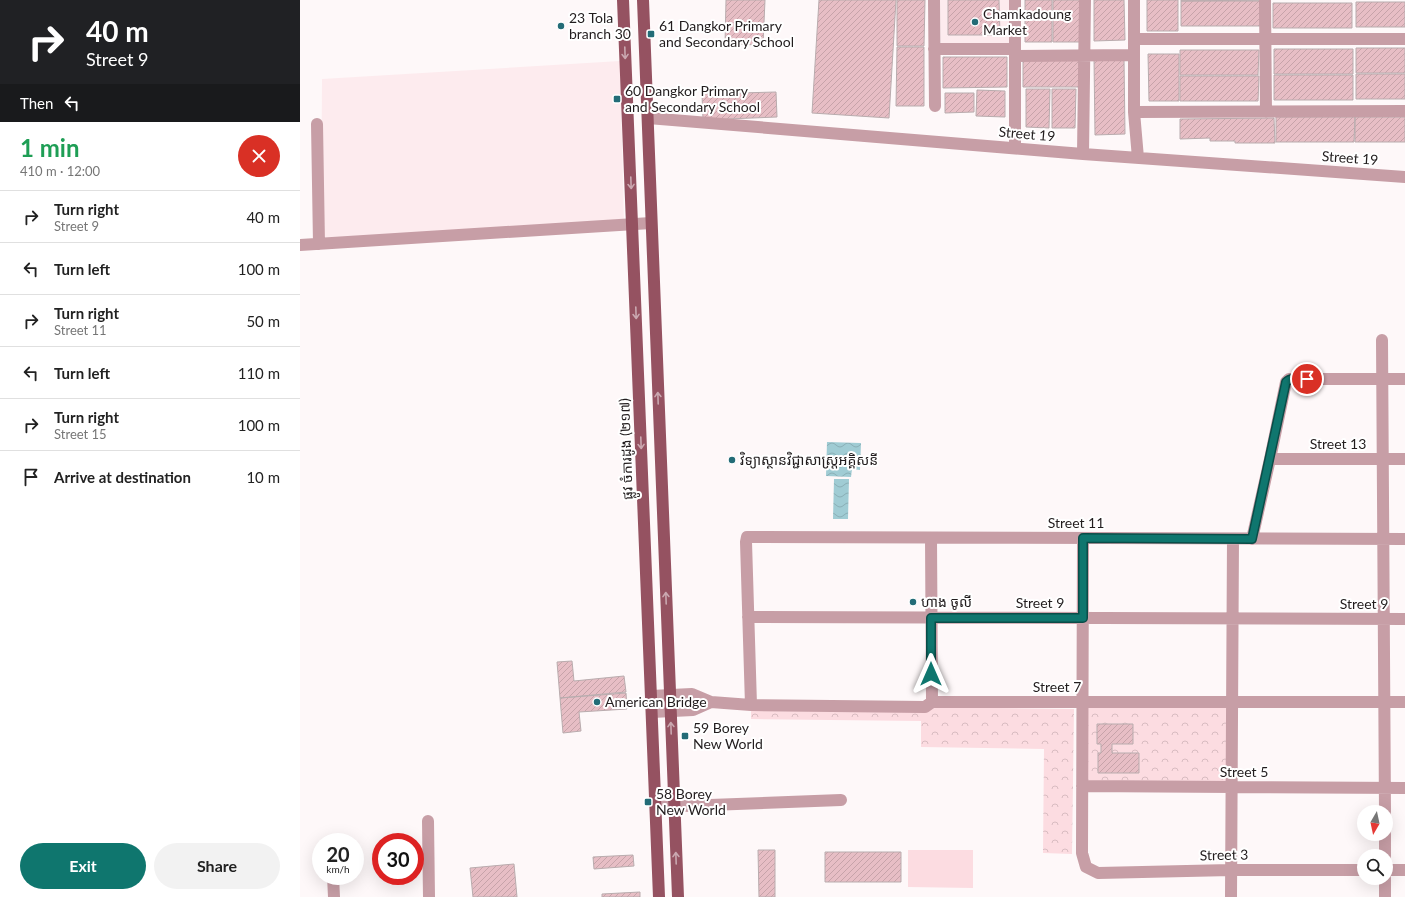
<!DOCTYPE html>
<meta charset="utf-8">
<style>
:root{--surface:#fff;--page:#f2f2f2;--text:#222;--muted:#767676;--line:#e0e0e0;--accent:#0f766e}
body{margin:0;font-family:Lato,"Noto Sans Khmer",sans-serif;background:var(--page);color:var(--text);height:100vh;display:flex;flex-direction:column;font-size:15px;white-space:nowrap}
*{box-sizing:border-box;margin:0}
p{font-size:13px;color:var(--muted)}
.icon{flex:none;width:22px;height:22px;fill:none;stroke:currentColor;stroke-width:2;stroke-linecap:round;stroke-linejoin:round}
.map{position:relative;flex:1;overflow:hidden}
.sheet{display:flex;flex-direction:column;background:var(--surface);width:300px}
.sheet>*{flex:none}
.guide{background:#202124;color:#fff;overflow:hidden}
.needle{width:26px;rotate:189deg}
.controls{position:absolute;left:1057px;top:805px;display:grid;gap:8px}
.controls a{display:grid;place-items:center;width:36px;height:36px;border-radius:50%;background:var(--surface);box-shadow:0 4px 16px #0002;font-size:20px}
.speed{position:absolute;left:12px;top:833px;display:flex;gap:8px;font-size:20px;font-weight:700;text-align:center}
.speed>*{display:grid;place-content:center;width:52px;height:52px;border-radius:50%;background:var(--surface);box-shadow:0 4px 16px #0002;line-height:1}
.speed small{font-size:10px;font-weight:400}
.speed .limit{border:6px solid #d22;background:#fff;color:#111}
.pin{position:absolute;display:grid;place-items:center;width:34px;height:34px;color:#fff;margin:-17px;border:2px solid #fff;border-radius:50%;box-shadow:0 1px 4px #0007}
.me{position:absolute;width:44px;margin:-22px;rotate:0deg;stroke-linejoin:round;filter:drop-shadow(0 0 3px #0008)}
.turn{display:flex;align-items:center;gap:14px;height:84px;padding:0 20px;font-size:18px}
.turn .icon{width:52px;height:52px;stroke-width:2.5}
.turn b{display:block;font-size:28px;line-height:34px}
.then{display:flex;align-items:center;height:38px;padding:0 20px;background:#0003;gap:8px;font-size:15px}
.round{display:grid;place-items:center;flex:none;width:42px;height:42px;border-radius:21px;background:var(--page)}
.summary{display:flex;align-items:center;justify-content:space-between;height:68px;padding:0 20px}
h1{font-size:24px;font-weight:700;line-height:30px;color:#1e9e55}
.button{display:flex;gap:8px;margin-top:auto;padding:8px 20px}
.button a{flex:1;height:46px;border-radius:24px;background:var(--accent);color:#fff;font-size:16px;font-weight:700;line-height:46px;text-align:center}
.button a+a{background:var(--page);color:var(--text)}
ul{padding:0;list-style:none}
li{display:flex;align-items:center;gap:12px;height:52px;padding:0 20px;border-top:1px solid var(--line)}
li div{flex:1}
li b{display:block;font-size:15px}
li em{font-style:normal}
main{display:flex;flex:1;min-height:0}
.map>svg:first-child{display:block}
.built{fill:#fdebee}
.grass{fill:#fcdce1}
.park{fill:url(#park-crowns)}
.water{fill:url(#water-waves)}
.building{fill:url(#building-hatch);stroke:#b9acae}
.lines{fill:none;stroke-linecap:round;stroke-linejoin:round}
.minor{stroke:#c79ea6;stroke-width:12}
.major{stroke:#955261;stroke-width:12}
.oneway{stroke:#caa8b0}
.route-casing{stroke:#0a4d48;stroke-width:10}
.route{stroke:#0f766e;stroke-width:7}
.poi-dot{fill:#236c77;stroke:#fff;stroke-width:1.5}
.labels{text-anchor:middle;stroke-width:4;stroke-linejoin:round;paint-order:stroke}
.poi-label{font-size:14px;fill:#221d1e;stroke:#fff;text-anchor:start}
.street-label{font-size:14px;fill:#221d1e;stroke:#fff}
</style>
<main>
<section class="sheet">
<div class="guide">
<div class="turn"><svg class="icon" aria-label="right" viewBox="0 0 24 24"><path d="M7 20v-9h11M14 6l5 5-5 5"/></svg><div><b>40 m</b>Street 9</div></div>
<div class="then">Then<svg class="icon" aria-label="left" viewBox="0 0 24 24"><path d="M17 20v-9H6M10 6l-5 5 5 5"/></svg></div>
</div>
<div class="summary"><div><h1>1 min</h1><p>410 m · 12:00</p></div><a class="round" style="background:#d93025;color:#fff"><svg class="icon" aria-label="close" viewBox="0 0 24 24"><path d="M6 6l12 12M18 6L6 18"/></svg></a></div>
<ul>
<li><svg class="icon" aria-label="right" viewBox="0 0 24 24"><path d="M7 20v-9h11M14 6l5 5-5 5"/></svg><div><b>Turn right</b><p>Street 9</p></div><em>40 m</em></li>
<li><svg class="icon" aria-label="left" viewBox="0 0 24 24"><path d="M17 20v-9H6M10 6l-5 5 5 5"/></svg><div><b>Turn left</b></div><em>100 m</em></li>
<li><svg class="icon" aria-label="right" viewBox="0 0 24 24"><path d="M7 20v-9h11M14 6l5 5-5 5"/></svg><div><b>Turn right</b><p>Street 11</p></div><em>50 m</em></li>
<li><svg class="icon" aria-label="left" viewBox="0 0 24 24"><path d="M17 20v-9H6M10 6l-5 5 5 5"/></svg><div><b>Turn left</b></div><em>110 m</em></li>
<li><svg class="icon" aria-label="right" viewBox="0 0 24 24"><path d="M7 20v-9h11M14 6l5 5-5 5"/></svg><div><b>Turn right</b><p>Street 15</p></div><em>100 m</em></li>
<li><svg class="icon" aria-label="arrive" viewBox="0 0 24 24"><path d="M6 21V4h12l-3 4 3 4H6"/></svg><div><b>Arrive at destination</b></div><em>10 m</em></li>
</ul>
<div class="button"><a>Exit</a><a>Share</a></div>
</section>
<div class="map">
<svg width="1105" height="897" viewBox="0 0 1105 897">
<defs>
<pattern id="park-crowns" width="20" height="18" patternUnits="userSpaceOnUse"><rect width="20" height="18" fill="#fcdce1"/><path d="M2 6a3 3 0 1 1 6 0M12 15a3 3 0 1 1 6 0" fill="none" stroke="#d8bcc1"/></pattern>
<pattern id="water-waves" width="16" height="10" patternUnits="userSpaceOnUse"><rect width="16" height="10" fill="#a0ccd4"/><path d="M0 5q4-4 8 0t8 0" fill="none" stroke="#8aafb6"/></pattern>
<pattern id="building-hatch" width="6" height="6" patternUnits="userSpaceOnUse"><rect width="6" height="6" fill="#e7bec5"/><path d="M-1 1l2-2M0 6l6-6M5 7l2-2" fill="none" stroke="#c6a3a9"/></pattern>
</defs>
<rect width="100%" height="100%" fill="#fef8f9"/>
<path class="built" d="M640,0H710V44L641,45Z
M320,61L324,223L21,238L22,79Z"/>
<path class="grass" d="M608,850H673V888L608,887Z"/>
<path class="park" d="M451,705L774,709L772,854L743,853L744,749L621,747V721L451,719Z
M786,706L929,707L926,784L785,782Z"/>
<path class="water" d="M527,442L561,443L560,470L552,469L551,477L526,476Z
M534,479H549L548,519H533Z"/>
<path class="building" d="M426,0H465L463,45L425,44Z
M519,0H596L589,118L512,113Z
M597,0H625L624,46H597Z
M648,0H699L700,35H648Z
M725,0H752V42H725Z
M753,0H780V42H753Z
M794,0H824L825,40L794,41Z
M847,0H878V31H847Z
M881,0H960L881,1Z
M881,1H960V26H881Z
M1056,2H1105V27H1056Z
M973,3H1052V28H973Z
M597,47H624V106H596Z
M1056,48H1105V73H1056Z
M974,49H1053V74H974Z
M880,50H959L958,75H880Z
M848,54H879V101H849Z
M643,57H707V87L643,88Z
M723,57L779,58V87H723Z
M794,59H824L825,134L795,135Z
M1056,74H1105V99H1056Z
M974,75H1053V100H974Z
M880,76H959L958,101H880Z
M726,89H750L749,128L726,127Z
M752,89H776L775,128H752Z
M677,90L705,91V117L676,116Z
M476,92L477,117L403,120L402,94Z
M645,93H674V112L645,113Z
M976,117H1055L1054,142H976Z
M1055,117H1105V142H1055Z
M974,118L975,143H935V141H910V138L880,139V119Z
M272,661L274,681L324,676L326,692L260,698L257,662Z
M326,693L327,709L279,712L281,731L263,733L260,698Z
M797,724H833V744H812V753H839V773H798V753H801V744H797Z
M458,850H475V897H459Z
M525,852H601V882H525Z
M333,855L334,866L294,869L293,857Z
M214,864L217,897H173L170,868Z
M340,892V897H302V894Z"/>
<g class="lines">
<path class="minor" d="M634,0L635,106
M715,0V148
M834,0V112L838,158
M965,0L966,112
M834,39H1105
M634,49H715
M715,56L834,55
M834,112L1105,111
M348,118L783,154L1105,177
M17,124L19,244
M783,154L785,0
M0,245L351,223
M1082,340L1085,812
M970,459H1105
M631,538L632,702
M783,538L782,853L786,867L798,873L931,870H1064
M952,539L970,459L986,382L989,379H1105
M448,617L1105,619
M351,696L392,694L411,702L451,705L625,707L632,702H1105
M451,705L446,542L447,537L1105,539
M352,712L393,710L411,702
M782,786L1105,788
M356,807L541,800
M128,821L129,897
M1085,834V856
M1086,870H1105
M33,876L34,897
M1085,878V897
M931,897L933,539"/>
<path class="major" d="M323,0L359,897
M343,0L378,897"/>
</g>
<defs><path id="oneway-shaft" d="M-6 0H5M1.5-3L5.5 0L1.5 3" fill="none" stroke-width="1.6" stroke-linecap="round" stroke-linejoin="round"/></defs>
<g class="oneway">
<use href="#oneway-shaft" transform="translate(325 53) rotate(88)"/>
<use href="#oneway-shaft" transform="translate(331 183) rotate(88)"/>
<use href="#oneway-shaft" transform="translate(336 313) rotate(88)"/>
<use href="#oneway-shaft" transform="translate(358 398) rotate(-92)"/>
<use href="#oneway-shaft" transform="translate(341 443) rotate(88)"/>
<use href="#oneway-shaft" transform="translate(366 598) rotate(-92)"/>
<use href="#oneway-shaft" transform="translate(371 728) rotate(-92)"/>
<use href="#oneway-shaft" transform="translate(376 858) rotate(-92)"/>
</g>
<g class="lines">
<defs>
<path id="route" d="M631,674V618H783V538L952,539L986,382C991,377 1001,379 1007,379"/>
</defs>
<use href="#route" class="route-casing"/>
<use href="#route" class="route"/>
</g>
<g class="poi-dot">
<circle cx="675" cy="22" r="4"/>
<circle cx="261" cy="26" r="4"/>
<rect x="347" y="30" width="8" height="8" rx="2"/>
<rect x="313" y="95" width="8" height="8" rx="2"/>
<circle cx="432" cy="460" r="4"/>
<circle cx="613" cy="602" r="4"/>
<circle cx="297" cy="702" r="4"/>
<rect x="381" y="732" width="8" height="8" rx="2"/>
<rect x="344" y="798" width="8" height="8" rx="2"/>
</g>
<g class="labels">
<g class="poi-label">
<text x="683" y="19">Chamkadoung<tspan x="683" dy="16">Market</tspan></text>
<text x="269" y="23">23 Tola<tspan x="269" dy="16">branch 30</tspan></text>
<text x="359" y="31">61 Dangkor Primary<tspan x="359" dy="16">and Secondary School</tspan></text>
<text x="325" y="96">60 Dangkor Primary<tspan x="325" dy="16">and Secondary School</tspan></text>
<text x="440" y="465">វិទ្យាស្ថានវិជ្ជាសាស្រ្តអគ្គិសនី</text>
<text x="621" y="607">ហាង ចូលី</text>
<text x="305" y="707">American Bridge</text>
<text x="393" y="733">59 Borey<tspan x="393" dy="16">New World</tspan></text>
<text x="356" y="799">58 Borey<tspan x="356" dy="16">New World</tspan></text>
</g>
<g class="street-label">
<text transform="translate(727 134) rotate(5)" y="5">Street 19</text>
<text transform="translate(1050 158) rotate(4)" y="5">Street 19</text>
<text x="1038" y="449">Street 13</text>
<text transform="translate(326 449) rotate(-92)" y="5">ផ្លូវ ចំការដូង (២១៧)</text>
<text x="776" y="528">Street 11</text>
<text x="740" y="608">Street 9</text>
<text x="1064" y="609">Street 9</text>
<text x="757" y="692">Street 7</text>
<text x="944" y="777">Street 5</text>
<text transform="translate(924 855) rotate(-1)" y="5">Street 3</text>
</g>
</g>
</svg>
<div class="controls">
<a><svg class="needle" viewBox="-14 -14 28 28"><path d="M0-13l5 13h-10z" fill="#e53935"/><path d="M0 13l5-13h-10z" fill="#767676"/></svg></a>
<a><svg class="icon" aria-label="search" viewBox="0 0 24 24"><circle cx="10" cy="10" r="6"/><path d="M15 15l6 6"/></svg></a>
</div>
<div class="speed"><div>20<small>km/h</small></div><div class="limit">30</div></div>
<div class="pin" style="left:1007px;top:379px;background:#d93025"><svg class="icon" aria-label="arrive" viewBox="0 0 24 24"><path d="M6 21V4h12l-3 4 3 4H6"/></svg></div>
<svg class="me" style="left:631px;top:674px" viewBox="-20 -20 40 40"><path d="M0-17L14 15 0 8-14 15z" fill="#0f766e" stroke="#fff" stroke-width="4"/></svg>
</div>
</main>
